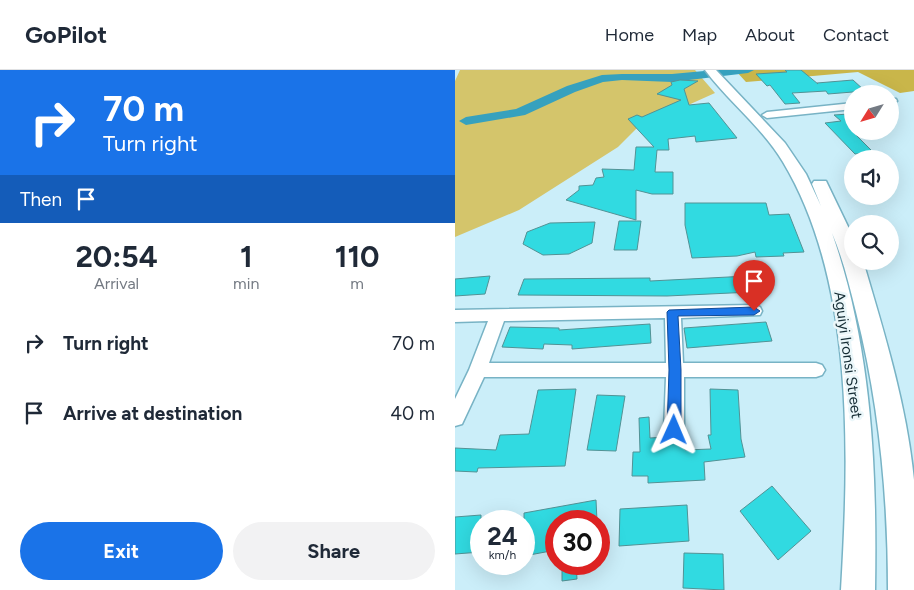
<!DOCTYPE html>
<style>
:root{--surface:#fff;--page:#f2f2f3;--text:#1f2937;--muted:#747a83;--line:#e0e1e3;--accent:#1a73e8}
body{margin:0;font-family:Figtree,sans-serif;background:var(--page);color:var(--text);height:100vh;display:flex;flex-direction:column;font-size:19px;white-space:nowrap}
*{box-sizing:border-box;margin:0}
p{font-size:16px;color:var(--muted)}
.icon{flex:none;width:28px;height:28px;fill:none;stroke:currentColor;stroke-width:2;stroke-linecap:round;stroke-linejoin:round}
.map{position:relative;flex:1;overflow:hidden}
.sheet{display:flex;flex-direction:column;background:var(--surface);width:455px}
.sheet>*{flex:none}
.top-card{background:#1a73e8;color:#fff;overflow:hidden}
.needle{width:32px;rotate:233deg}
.tools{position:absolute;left:389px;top:15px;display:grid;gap:10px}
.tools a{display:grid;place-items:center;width:55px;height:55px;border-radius:50%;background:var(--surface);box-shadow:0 5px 20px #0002;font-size:25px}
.speed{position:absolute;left:15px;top:440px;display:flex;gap:10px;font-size:25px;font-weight:700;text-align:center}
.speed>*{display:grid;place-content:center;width:65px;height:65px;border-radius:50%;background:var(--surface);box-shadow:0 5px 20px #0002;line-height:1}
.speed small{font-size:12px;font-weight:400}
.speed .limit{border:8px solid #d22;background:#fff;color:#111}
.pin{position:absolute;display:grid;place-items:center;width:42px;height:42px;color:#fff;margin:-51px -21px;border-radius:50% 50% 50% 0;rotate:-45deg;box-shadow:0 0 5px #0007}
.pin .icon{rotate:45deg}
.me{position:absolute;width:55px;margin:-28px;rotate:1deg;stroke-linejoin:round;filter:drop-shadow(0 0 4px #0008)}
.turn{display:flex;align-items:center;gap:18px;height:105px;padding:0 20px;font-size:22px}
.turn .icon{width:65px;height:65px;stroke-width:2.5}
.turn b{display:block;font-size:35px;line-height:42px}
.then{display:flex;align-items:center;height:48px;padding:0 20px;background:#0003;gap:10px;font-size:19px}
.eta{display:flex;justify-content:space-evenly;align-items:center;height:85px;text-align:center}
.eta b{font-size:30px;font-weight:700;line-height:35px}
.action{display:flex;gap:10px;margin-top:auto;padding:10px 20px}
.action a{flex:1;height:58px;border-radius:30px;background:var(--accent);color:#fff;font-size:20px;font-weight:700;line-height:58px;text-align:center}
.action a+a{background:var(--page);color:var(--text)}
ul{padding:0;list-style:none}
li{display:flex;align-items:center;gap:15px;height:70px;padding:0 20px}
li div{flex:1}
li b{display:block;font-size:19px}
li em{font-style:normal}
header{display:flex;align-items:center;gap:30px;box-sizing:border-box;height:70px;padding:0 25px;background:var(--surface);border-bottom:1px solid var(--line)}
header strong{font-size:24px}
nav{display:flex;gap:28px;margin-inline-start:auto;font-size:18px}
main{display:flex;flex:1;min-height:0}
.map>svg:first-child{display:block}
.green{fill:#d4c56b}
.forest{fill:#c9b64a}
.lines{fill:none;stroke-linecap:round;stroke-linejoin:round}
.river{fill:#36a1be;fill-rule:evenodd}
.building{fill:#31dae1;stroke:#529295}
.minor-casing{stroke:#78b3c5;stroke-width:3}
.secondary-casing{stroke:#78b3c5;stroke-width:3}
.minor{fill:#fff;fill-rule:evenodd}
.secondary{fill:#fff;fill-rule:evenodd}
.route{fill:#1a73e8;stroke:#114b97}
.labels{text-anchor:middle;stroke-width:5;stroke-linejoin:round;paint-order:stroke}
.street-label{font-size:15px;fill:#152d35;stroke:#ebf7fa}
</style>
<header>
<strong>GoPilot</strong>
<nav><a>Home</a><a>Map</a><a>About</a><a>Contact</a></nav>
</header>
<main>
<section class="sheet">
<div class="top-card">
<div class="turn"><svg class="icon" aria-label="right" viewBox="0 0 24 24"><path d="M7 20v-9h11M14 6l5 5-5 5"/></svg><div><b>70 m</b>Turn right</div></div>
<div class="then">Then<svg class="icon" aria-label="arrive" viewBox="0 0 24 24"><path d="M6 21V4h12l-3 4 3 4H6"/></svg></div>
</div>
<div class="eta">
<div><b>20:54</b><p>Arrival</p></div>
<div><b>1</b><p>min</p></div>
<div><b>110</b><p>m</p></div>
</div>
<ul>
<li><svg class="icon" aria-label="right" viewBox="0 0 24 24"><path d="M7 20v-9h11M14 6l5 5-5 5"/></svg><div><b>Turn right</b></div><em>70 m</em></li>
<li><svg class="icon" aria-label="arrive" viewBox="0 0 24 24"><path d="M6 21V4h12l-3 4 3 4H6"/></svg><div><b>Arrive at destination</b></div><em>40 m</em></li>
</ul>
<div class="action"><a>Exit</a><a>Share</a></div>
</section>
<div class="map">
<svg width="459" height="520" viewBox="0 0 459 520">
<rect width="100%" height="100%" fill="#cbeef9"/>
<path class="green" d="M5,0H240L260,23L182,58L163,77L64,140L0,167V11Z"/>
<path class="forest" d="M280,0H459V21L445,23L403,2L291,12Z"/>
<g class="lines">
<path class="river" d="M260,0H299L293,3L217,12L167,10L148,12L120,22L70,45L11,55L4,51L11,47L61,39L112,16L147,5L167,4H217Z"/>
</g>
<path class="building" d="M330,0H346L363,14L362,13L398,10L410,21L373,24L371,21L337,23L345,33L330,34L315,15L312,16L301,4L332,2Z
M225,10L243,11L229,19L234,35L254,33L282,68L241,72L240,66L213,69L214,80H202L200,102H218V124H197L181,120V150L111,130L124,120V116L138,115L141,108L149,107L147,99L179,100L181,77H199L173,49L182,45L187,47L226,30L202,24L217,15L216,12Z
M394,44L398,47V62L419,83L400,84L370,53L386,51L379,45Z
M230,133H311L314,145L334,144L349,182L328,183L329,186L301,187L300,182L282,186L237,188L230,155Z
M164,151H186L182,180H159Z
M140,152L137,173L114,184L88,185L68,174L72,162L95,153Z
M35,206L30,224L0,226V209Z
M293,206L297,222L212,226L63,225L69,209L195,208V211Z
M311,252L317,271L232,278L229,258Z
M195,254L196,273L117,279V275L89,274L88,279L47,277L55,257L104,258V260Z
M121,319L110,396L23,398L22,402L0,401V378L41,380L45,365L74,364L83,320Z
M255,319L283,320L286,369L290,387L249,392L250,410L193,413V406H177L178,382H185L184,348L194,347L195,368L211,367L220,371L229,367L230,380L256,379L253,365H256Z
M142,325L170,326L161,381L132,380Z
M317,416L356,461L323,490L285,441Z
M141,430L142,451H101V480L69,486V443Z
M232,435L234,471L164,476L165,439Z
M26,445V482L0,484V447Z
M229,483L268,484L269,520L228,518Z
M107,494H121L122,509L107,511Z"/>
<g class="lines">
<defs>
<path id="minor" d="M435,28L441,29L442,31L435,34Z
M398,33V39L312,48L307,45L312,42Z
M299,235L305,237L307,241L305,245L226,248L228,293H361L367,295L370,300L367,305L361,307H229V360L226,366L219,369L212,366L209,360L211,307H29L7,354L0,356V329L14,300L33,251L0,252V240ZM210,248L211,293H34L49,251Z"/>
<path id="secondary" d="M250,0H261L330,73L351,104L366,136L357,114L359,111H371L398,167V191H408C429,262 452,336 459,410C459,446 459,484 459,520H433C433,426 424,333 401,242C394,214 388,189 377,163C417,278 422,399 420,520H386C394,385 400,212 328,92C307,57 274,32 250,0Z"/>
</defs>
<use href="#minor" class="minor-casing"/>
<use href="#secondary" class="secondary-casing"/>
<use href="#minor" class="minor"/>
<use href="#secondary" class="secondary"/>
</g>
<path class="route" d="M299,237L305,241L299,245L223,246L226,300V360L224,365L219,366L214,365L212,360L214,300L212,242L214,240Z"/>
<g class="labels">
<g class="street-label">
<text transform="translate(393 285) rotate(82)" y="5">Aguiyi Ironsi Street</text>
</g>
</g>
</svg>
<div class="tools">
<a><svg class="needle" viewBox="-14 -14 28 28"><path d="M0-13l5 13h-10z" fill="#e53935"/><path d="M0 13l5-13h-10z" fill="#747a83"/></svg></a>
<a><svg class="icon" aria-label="sound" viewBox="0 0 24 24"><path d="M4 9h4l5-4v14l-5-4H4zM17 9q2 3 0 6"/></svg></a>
<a><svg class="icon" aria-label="search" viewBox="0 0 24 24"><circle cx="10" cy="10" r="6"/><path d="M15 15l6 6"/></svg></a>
</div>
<div class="speed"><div>24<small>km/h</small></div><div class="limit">30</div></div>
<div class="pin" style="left:299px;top:241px;background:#d93025"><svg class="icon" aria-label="arrive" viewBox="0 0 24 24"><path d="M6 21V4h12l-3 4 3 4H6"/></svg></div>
<svg class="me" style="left:219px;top:360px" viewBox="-20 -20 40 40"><path d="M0-17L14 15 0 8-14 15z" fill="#1a73e8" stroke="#fff" stroke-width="4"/></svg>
</div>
</main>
